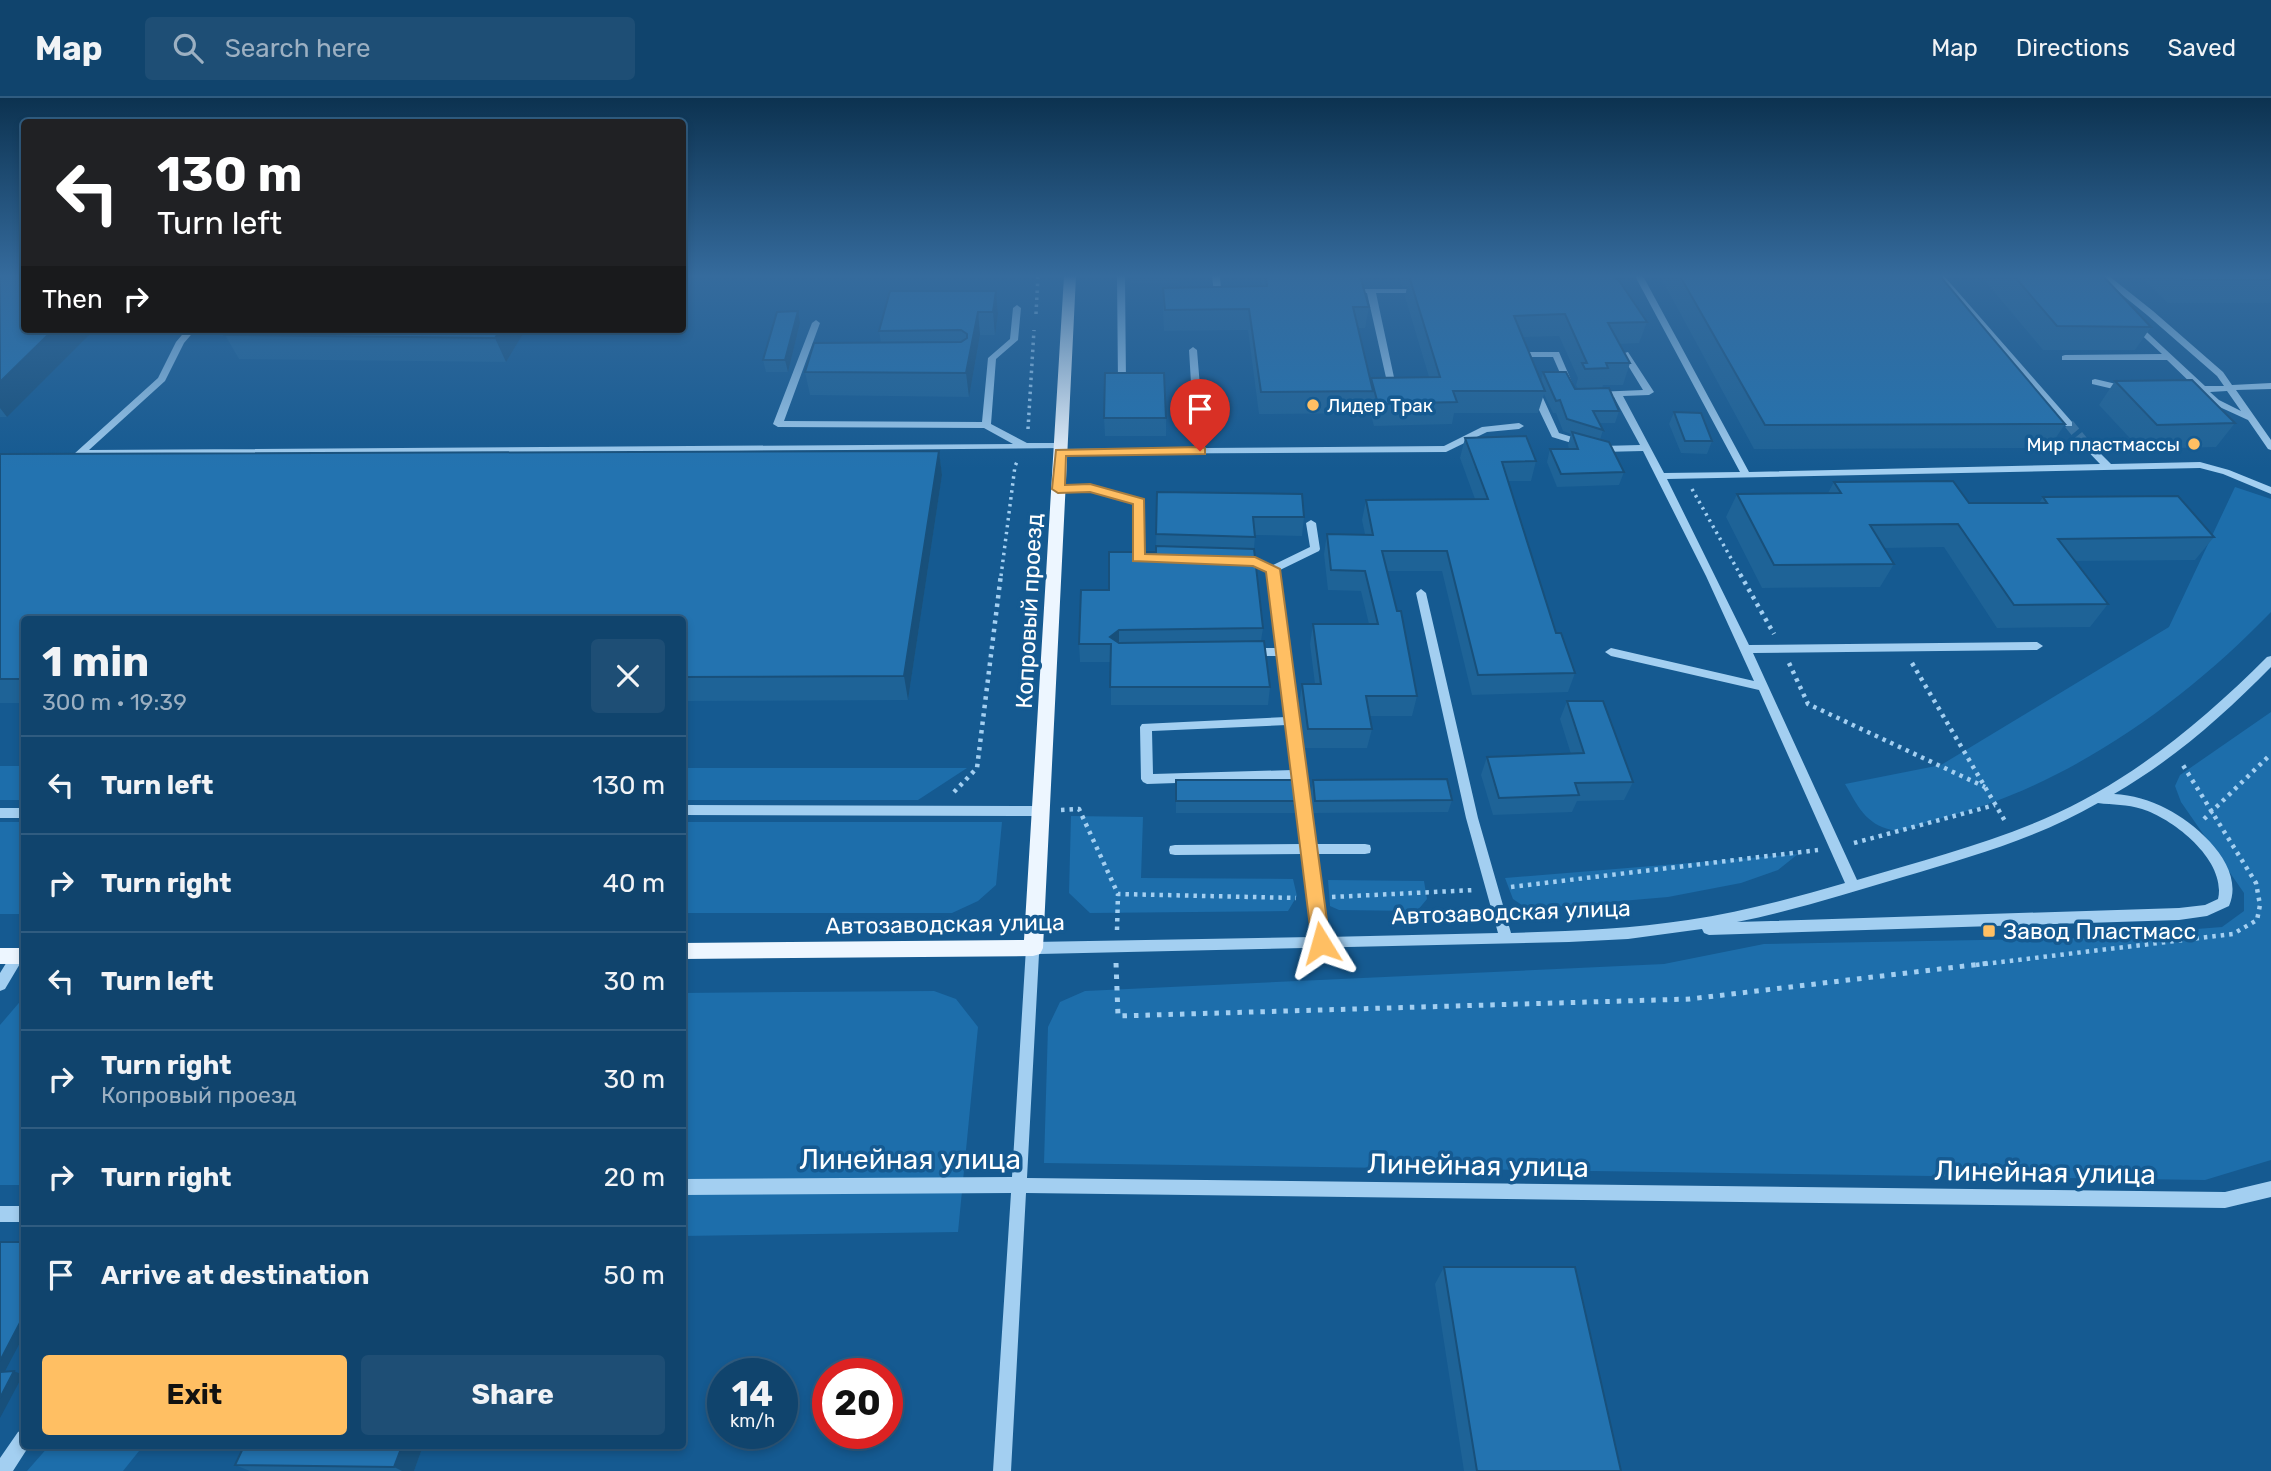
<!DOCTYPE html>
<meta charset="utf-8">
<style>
:root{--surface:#10446d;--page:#1e4e75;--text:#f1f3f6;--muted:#9cb0c2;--line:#305c80;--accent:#ffbf63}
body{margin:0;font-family:Rubik,sans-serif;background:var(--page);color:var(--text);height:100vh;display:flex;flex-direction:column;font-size:26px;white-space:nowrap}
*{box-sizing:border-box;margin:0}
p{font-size:23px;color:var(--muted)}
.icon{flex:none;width:38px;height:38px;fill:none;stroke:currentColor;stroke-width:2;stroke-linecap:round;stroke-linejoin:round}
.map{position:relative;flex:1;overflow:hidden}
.panel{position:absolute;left:21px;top:518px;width:665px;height:833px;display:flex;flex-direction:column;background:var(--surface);border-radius:7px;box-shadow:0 4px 10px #0003,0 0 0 2px var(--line)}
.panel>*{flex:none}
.hud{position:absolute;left:21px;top:21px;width:665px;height:214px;border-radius:7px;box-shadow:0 4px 10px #0003,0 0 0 2px var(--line);background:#202124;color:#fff;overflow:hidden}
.speed{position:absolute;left:707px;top:1260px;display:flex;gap:14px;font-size:35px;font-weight:700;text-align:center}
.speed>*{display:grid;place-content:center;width:91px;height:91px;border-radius:50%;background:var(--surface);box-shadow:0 4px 10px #0003,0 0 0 2px var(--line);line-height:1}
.speed small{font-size:18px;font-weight:400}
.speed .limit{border:10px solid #d22;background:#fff;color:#111}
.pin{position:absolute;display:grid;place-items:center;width:60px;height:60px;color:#fff;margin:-72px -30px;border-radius:50% 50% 50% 0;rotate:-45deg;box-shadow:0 0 7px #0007}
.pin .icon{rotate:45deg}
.me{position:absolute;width:77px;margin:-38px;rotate:352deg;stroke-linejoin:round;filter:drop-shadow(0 0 5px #0008)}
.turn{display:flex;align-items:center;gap:24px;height:147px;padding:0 21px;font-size:32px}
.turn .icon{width:91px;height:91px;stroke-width:2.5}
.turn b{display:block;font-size:49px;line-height:60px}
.then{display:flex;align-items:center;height:66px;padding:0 21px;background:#0003;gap:14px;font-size:26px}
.round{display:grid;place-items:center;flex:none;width:74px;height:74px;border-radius:7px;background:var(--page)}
.headline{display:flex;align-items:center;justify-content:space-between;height:119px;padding:0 21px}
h1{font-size:42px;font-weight:700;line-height:52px}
.button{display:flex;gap:14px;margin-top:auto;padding:14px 21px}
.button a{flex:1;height:80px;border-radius:7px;background:var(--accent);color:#111;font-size:28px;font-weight:700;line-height:80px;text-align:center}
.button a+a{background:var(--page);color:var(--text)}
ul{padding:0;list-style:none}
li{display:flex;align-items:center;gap:21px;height:98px;padding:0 21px;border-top:2px solid var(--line)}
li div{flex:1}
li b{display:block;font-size:26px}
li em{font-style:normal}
header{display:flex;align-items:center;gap:42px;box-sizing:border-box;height:98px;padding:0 35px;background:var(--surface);border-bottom:2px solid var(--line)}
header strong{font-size:33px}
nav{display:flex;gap:38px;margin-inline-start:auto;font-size:24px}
.search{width:490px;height:63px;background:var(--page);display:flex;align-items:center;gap:18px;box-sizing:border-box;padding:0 24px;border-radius:7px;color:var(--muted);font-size:26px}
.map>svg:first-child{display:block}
.green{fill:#1d6eab}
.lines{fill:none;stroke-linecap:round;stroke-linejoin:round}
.minor-tunnel{stroke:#3873a2;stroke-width:10;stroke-dasharray:10 4.5;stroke-linecap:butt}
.path-far2{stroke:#a3cff1;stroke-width:3.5;stroke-dasharray:2.5 4.5;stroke-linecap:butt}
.path-far1{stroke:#a3cff1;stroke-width:4.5;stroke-dasharray:3.5 5;stroke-linecap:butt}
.path{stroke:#a3cff1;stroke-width:5;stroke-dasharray:4.5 7;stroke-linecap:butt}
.minor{fill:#a3cff1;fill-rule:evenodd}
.major{fill:#edf6ff;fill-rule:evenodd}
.wall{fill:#1e6397;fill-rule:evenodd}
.shaded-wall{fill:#18507b}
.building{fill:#2373b0;stroke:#18507b;stroke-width:2}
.route{fill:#ffbf63;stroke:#a67c40;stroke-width:2}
.poi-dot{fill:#ffbf63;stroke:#155a91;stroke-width:2.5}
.labels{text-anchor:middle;stroke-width:7;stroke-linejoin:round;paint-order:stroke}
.far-poi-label{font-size:19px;fill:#fff;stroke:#155a91;text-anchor:start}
.street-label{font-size:23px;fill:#fff;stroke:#155a91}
.poi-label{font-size:23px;fill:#fff;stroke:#155a91;text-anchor:start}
.near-street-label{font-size:28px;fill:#fff;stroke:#155a91}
</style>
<header>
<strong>Map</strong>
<div class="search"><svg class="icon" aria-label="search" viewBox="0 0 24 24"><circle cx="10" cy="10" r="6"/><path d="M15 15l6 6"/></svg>Search here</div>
<nav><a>Map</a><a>Directions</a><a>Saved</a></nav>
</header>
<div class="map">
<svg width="2271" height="1373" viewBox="0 0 2271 1373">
<rect width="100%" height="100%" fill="#155a91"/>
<path class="green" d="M2235,389L2271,401V514C2181,607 2066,689 1939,721C1926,724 1905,734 1892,732C1865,726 1858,708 1845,686L1941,667L2169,529Z
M2271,614V1062L2205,1082L1044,1065L1048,929L1060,904L1085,893L1664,866L1764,846L2083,840L2222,829L2244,813V795L2181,704L2175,688L2180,677Z
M0,668H24V702H0Z
M683,670H967L918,702H683Z
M1071,718L1143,719L1141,780L1293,781L1297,798L1288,813L1090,815L1069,795Z
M0,724H24V816H0Z
M682,724H1002L996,787L978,803L952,815H683Z
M1798,756L1778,772L1741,785L1668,799L1528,811L1513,801L1505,780Z
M1328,782L1424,783L1427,801L1417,813L1339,812L1330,808Z
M934,893L956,901L978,929L958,1134L683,1138L682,895Z
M24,899V1087H0V927Z
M49,1348H143L123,1373H27Z"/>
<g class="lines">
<path class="minor-tunnel" d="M2069,326L2083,343"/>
<path class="path-far2" d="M1036,216L1038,178
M1028,331L1034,232
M1692,391L1741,478
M1001,478L1015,368L1018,362"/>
<path class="path-far1" d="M1740,476L1774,536
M1789,565L1808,606L1985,689
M1912,565L2005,723
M954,694L977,670L1001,476
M1061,712L1079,711L1118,796L1296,800
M2204,721L2271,656
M1854,745L1995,707
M1511,789L1818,752
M1332,799L1474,792
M1117,832L1118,796
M1976,867L2233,836L2257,822L2260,807L2256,785L2181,664"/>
<path class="path" d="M1116,865L1118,918L1690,901L1990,865"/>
<path class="minor" d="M1117,178H1125L1126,286L1122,289L1118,286Z
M1212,178H1220L1221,191H1233V195H1214Z
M1635,178H1643L1749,374L2100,366L2078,343L2083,340L2086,341L2111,366L2200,364L2229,372L2271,389V396L2223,376L2200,370L1667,381L1749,547L2037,544L2043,548L2037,552L1753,555L1857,782C1920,763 1984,747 2044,721C2130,684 2202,624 2267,559L2271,558V569C2224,617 2173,662 2114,696C2132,697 2150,702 2167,711C2198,727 2246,769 2229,808L2207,818L2179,822L1709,837L1704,835L1702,831L1628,841L1569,844L1039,856L1027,1080L2225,1094L2271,1083V1099L2225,1110L1026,1095L1011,1373H993L1011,1095L682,1097V1081L1012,1079L1026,850L1028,846L1033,844L1313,839L1303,756L1175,757L1170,756L1169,752L1170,748L1175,747L1302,746L1294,681L1147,686L1143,684L1141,681L1140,629L1142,626L1286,619L1279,558H1249L1243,554L1249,550H1278L1268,473L1254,466L1236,465V461L1255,460L1273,467L1310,449L1306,425L1311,422L1316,425L1320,451L1319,453L1278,473L1315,746H1365L1370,747L1371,751L1370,755L1365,756H1316L1327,839L1498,835L1466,720L1416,495L1421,491L1426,495L1478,720L1511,835C1570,833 1630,831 1688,822C1741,814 1794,800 1845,785L1759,592L1611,558L1605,554L1611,550L1754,583L1706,478L1643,353L1601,354L1552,339L1529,291L1534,288L1539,291L1559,335L1602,348L1640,347L1614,299L1596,300L1591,297L1596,294L1643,292L1621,256L1628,254L1654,294L1649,297L1623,298L1664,375L1740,374ZM1287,627L1293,672L1153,676L1152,633ZM2098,705C2113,707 2127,706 2142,711C2174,721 2227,763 2218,801L2205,807L2179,810L1737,824C1793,813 1848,795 1903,779C1969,759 2038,740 2098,705Z
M1935,178H1944L2072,324V328H2066Z
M2099,178H2109L2153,213L2223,274L2232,287L2271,285V291L2236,292L2271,342V352L2268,351L2248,322L2213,306L2200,294H2182V290L2195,289L2167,262H2062V258L2065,257L2162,256L2133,229L2132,227L2136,224L2205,288H2224L2217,278L2147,217ZM2227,293L2241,313L2219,302L2210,294Z
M1346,191H1422L1426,193L1422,195H1376L1395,284L1394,286L1387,284L1367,195H1349L1345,193Z
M1017,207L1021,210L1018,242L996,261L991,326L1027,345H1061L1064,346V350L79,359L74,356L158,280L176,244L187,231H196L184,245L165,283L89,352L1013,346L984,330L778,329L773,326L812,225L816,222L820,225L784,323L982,324L988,260L1010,241L1013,210Z
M1193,249L1197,252L1205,350L1444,348L1482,329L1519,325L1524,328L1519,331L1487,334L1446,354L1057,356L1055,354L1060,351L1195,350L1189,252Z
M1520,254H1559L1574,289L1570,292L1567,291L1553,259H1523L1520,258Z
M2095,281L2129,289L2131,291L2126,294L2092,286V282Z
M1090,387L1144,401L1143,457L1152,458V462L1138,463L1133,460L1135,405L1090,393L1058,394L1053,391L1058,388Z
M682,707L1040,708L1044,710L1046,713L1044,716L1040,718L682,717Z
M0,710H24V720H0Z
M18,852L23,854L24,859L5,891L0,893V875L13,854Z
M0,1108H24V1124H0Z
M24,1331V1348H29L13,1373H0V1360L18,1334Z"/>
<path class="major" d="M1064,178H1076L1043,850L1040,856L1033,858L682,861V845L1024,842Z
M0,850H24V866H0Z"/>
</g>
<path class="wall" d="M0,178L7,319H0Z
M1131,178H1180L1179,185H1131Z
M1261,178H1360L1369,209L1365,230H1358L1371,282L1429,279L1405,199L1407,189H1402L1399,178H1614L1647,224L1639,245L1620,246L1630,265L1623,287H1603L1602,290L1619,313L1615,325H1599L1603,332L1600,342L1624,374L1619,387L1557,389L1547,364L1550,351H1569L1568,347L1571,336L1563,333L1556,315H1553L1544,296L1538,315H1454L1452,326L1374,328L1370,313V315L1259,316L1248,232L1164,233L1163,211V190L1262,188ZM1559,238L1578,280L1576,287L1578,291H1575L1543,274L1541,283L1523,239Z
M1660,178H1940L2065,326L2049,350L1754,351Z
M1981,178H2103L2151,229L2135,252H2043Z
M2140,178H2271V205H2168Z
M996,193L998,216L995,237H980L969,299L810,297L805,274L881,245L879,233Z
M800,225L788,274H766L763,262Z
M230,231H526L506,264L239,261L225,237Z
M2115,283L2235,325L2216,349L2140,351L2099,307Z
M1674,314L1712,343L1707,356L1681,355L1669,326Z
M1104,320H1166V338H1105Z
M1465,340L1536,363L1531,383H1508L1556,535L1575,575L1568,594L1472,597L1442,473H1387L1417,598L1412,618H1369L1372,631L1367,650H1305L1299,606L1302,586H1315L1310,546L1313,526H1369L1361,493L1328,492L1324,456L1327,436H1365L1362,422L1366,402L1475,401L1460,360Z
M939,353L942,377L908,602L682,603V522H24V605H0V356Z
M1834,384L1969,405H2039L2043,399L2214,439L2195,462L2076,463L2108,506L2090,529L1997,530L1944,449L1884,450L1894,466L1880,489L1762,490L1726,419L1737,396L1828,395Z
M1157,394L1304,419L1302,438L1255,437L1254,451L1263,530L1261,543L1270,589L1268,607H1111V564H1080L1079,546L1109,492L1156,454Z
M1567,603L1633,684L1624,702L1577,703L1572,714L1493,717L1481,677L1487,659L1571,656L1560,621Z
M1176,682L1297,703L1296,715H1176Z
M1313,682L1452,702L1448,714L1313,715L1311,694Z
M1444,1169L1621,1373H1464L1435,1186Z
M423,1348L414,1373H250L235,1367Z"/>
<path class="shaded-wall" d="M996,193L998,216L995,237L993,214Z
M798,213L800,225L788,274L785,262Z
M978,214L980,237L969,299L966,275Z
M54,231H95L7,319L0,310V284Z
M501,231H526L506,264L495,240Z
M939,353L942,377L908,602L904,578Z
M1119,532V549L1110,539Z
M24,1217V1237L3,1277L0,1276V1263Z
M14,1273L23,1277L0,1320V1300Z
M402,1348H423L414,1373H402L394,1369Z"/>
<path class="building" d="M0,178H24V231H54L0,284Z
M1266,178H1360L1369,209H1353L1373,293L1261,294L1249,211L1165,212L1163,190L1267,188Z
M1409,178H1614L1616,181H1618L1647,224L1608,225L1630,265H1606L1608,270L1585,271L1582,265H1587L1565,216L1514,218L1545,293H1453L1457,304L1378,306L1371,280L1440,279Z
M1680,178H1940L2065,326L1765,327Z
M2014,178H2103L2151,229L2057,228Z
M2179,178H2271V182H2183Z
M890,193H996L993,214H978L966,275L805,274L814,245L961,244L967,240V236L961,232L879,233Z
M798,213L785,262H763L777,214Z
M230,231H501L495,240L225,237Z
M1543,274H1566L1575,291L1609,290L1619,313H1593L1603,332L1567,321L1560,302L1556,303Z
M1105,275H1164L1166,320H1104Z
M2192,282L2235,325L2157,327L2115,283Z
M1674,314L1701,315L1712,343H1685Z
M1572,334L1609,344L1624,374L1561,376L1550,351H1578Z
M1526,338L1536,363L1502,364L1556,535H1561L1575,575L1478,577L1447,453H1382L1397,513H1401L1417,598H1366L1372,631H1308L1302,586H1321L1313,526H1378L1365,473L1331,472L1327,436L1373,437L1366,402L1488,401L1465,340Z
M939,353L904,578L682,579V522H24V581H0V356Z
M1953,383L1969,405H2047L2043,399L2178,398L2214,439L2058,441L2108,506L2014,507L1958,426L1870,427L1894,466L1774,467L1737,396L1841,395L1834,384Z
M1157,394L1302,396L1304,419H1253L1255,439L1156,436Z
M1156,448L1254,451L1263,530L1119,532L1110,539L1119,545L1264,543L1270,589H1110L1111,546H1079L1081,492H1109V454H1156Z
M1567,603H1603L1633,684L1575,685L1579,697L1499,700L1487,659L1584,655Z
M1447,681L1452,702L1315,703L1313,682Z
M1176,682H1295L1297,703H1176Z
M0,1144H24V1217L0,1263Z
M1444,1169H1575L1621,1373H1477Z
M14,1273L0,1300V1274Z
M244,1348H402L394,1369L235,1367Z"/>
<linearGradient id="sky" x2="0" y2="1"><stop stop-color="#0c3250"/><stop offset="0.48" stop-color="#356b9d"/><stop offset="1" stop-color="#356b9d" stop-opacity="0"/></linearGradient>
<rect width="2271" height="371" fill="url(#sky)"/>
<path class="route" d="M1200,349L1205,350V356L1066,358L1065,387L1090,386L1144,401L1145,456L1255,459L1280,471L1330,845L1327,850L1321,852L1315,850L1312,845L1266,474L1253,468L1133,463V406L1090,394L1058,395L1052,391L1056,352Z"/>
<g class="poi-dot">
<circle cx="1313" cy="307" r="7"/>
<circle cx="2194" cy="346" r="7"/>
<rect x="1982" y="826" width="14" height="14" rx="3.5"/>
</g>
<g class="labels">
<g class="far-poi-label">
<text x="1327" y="314">Лидер Трак</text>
<text x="2180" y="353" text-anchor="end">Мир пластмассы</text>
</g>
<g class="street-label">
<text transform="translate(1029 513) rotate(-87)" y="8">Копровый проезд</text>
<text transform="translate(1511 814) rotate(-2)" y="8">Автозаводская улица</text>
<text transform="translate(945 826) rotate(-1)" y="8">Автозаводская улица</text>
</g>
<g class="poi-label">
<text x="2003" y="841">Завод Пластмасс</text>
</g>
<g class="near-street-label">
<text x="910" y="1071">Линейная улица</text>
<text transform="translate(1478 1067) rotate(1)" y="10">Линейная улица</text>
<text transform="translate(2045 1074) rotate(1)" y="10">Линейная улица</text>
</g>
</g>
</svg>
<div class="speed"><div>14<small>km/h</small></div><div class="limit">20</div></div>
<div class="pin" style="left:1200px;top:353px;background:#d93025"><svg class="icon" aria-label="arrive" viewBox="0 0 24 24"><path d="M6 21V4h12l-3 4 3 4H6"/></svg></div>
<svg class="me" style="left:1321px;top:845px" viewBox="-20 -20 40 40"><path d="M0-17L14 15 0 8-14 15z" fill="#ffbf63" stroke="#fff" stroke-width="4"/></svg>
<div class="hud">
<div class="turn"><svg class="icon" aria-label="left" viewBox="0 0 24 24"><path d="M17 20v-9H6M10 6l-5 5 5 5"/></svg><div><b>130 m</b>Turn left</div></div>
<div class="then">Then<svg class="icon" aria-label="right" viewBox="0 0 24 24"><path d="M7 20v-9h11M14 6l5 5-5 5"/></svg></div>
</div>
<section class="panel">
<div class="headline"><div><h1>1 min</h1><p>300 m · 19:39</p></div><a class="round"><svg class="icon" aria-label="close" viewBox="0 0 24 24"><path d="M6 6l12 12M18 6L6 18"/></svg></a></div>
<ul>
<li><svg class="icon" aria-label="left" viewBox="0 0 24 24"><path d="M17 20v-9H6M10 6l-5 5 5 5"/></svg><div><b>Turn left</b></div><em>130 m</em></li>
<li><svg class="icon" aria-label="right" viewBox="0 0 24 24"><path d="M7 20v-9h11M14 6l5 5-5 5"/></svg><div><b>Turn right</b></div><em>40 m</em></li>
<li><svg class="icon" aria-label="left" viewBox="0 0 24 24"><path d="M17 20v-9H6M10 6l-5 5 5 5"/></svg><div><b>Turn left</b></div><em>30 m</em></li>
<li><svg class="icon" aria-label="right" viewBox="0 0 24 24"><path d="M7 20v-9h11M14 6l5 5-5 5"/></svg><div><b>Turn right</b><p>Копровый проезд</p></div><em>30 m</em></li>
<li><svg class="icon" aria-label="right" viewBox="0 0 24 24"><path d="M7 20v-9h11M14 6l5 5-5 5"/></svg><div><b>Turn right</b></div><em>20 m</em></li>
<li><svg class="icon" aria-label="arrive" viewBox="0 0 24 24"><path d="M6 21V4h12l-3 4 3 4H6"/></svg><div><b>Arrive at destination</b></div><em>50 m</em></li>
</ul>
<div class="button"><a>Exit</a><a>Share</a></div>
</section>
</div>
